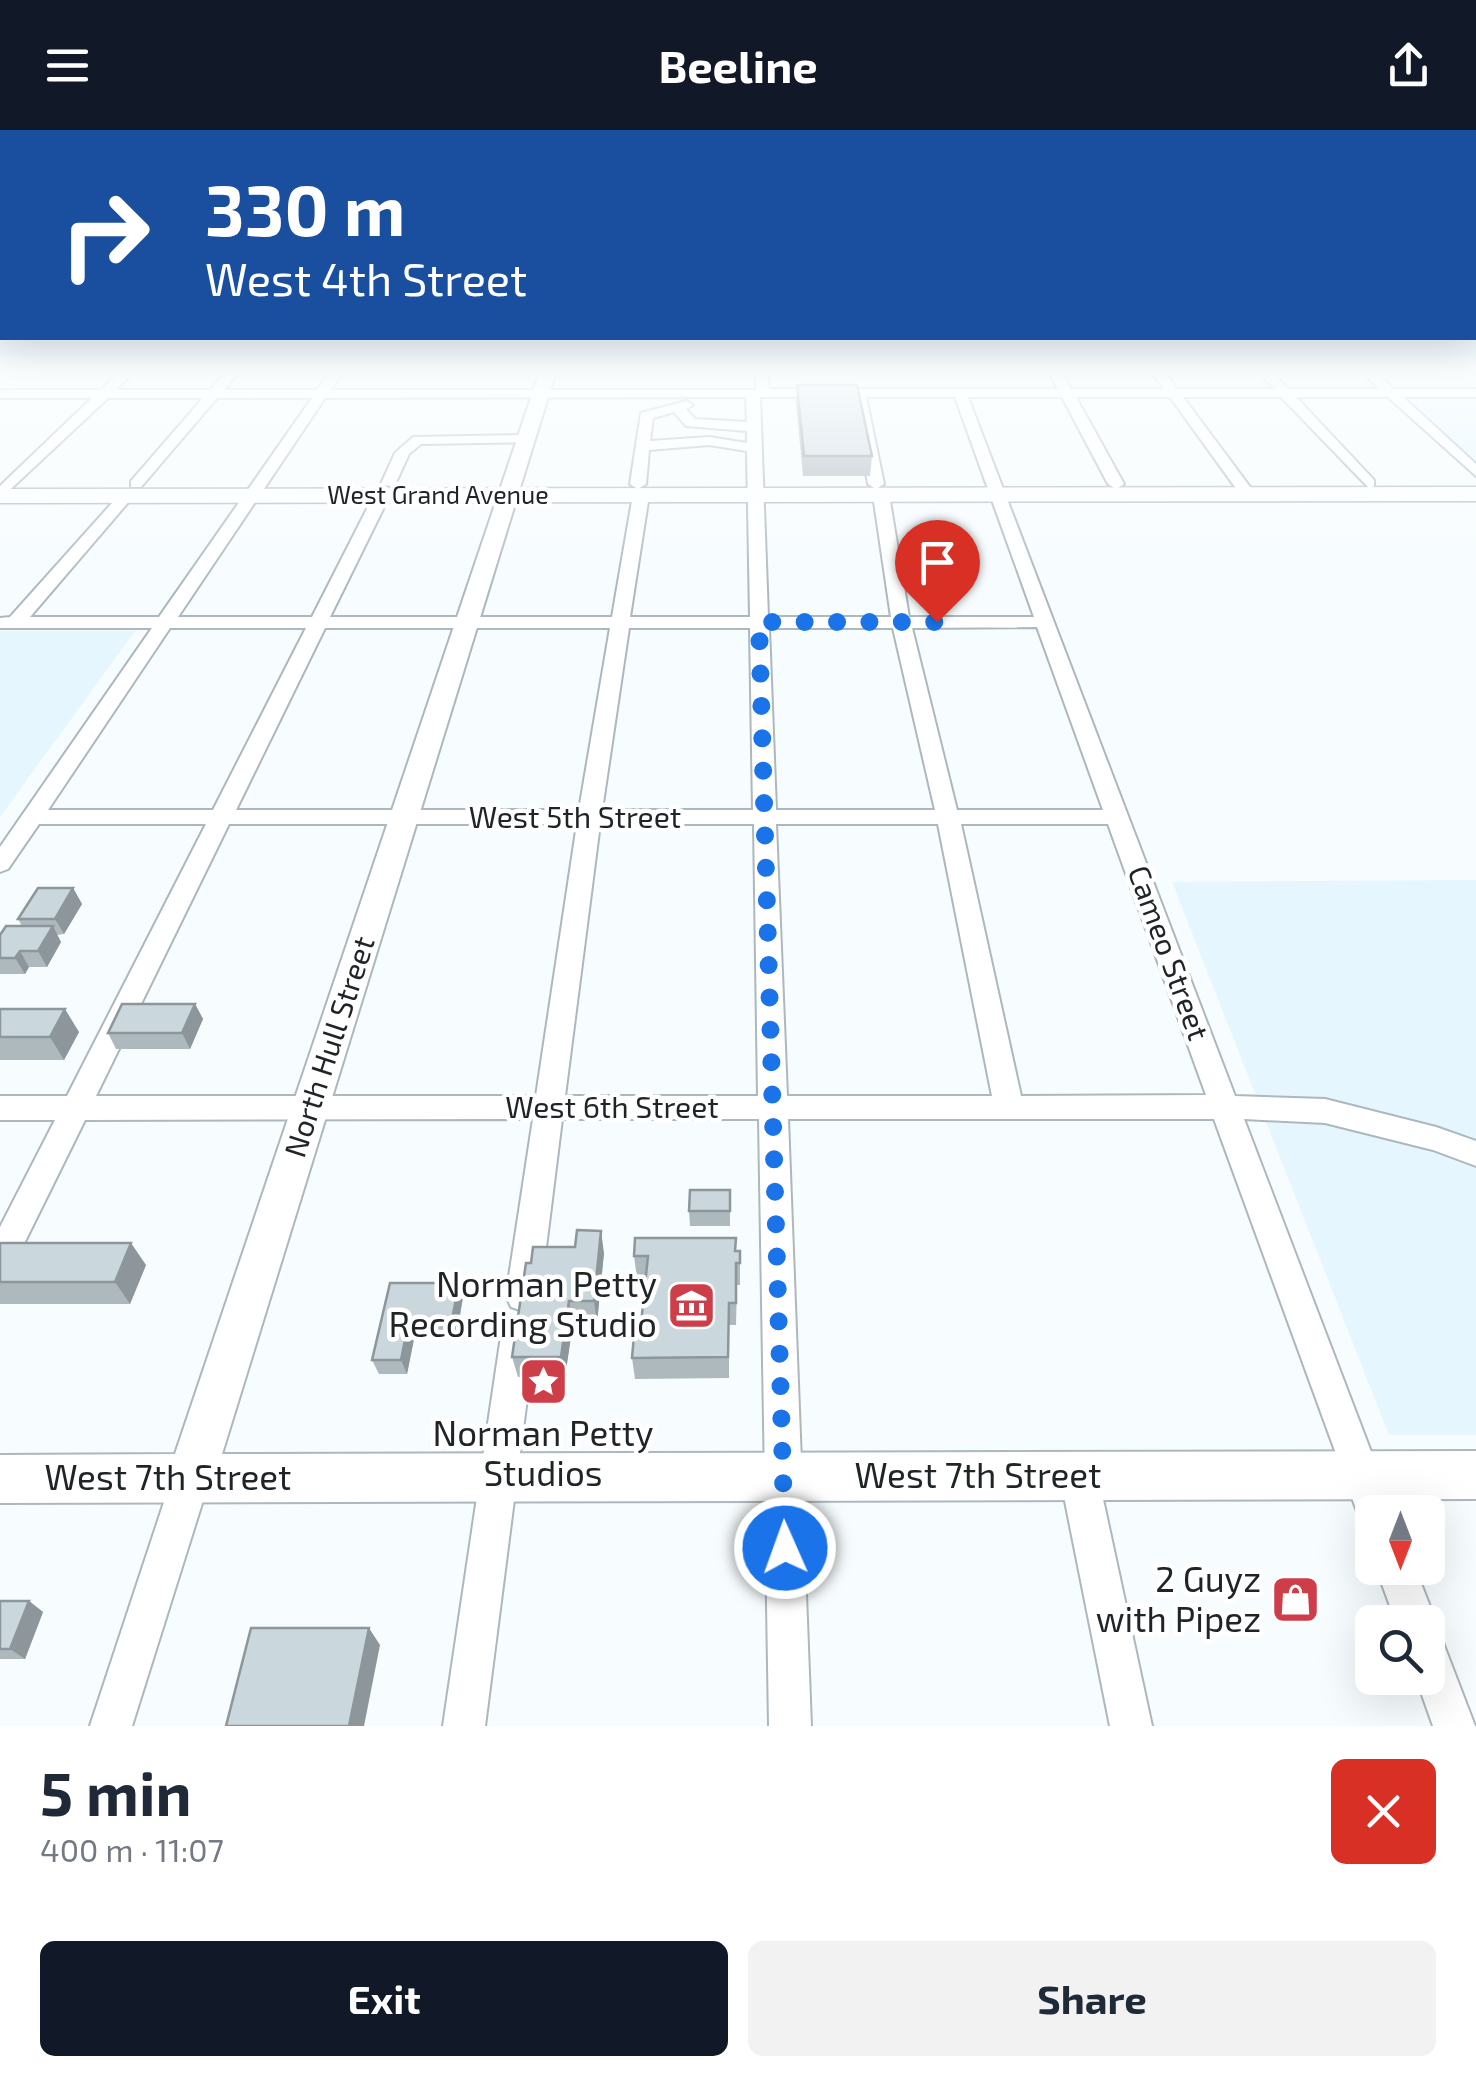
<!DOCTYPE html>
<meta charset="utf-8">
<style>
:root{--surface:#fff;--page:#f2f2f3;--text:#1f2937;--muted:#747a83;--accent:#111827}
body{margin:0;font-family:"Exo 2",sans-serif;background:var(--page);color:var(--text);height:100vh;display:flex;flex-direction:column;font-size:38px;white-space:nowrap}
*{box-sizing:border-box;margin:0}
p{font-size:32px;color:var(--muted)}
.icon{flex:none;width:55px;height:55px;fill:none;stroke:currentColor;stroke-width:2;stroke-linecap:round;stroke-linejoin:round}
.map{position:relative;height:1596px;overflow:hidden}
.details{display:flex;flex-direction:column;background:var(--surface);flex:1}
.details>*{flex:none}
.guide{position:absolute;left:0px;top:0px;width:1478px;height:210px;box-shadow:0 10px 40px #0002;background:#1a4fa0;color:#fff;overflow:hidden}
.needle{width:65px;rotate:180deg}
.fabs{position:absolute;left:1355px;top:1365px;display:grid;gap:20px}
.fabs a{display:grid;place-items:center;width:90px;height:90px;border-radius:15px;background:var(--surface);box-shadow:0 10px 40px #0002;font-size:50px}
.pin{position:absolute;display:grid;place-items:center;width:85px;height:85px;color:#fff;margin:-102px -42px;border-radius:50% 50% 50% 0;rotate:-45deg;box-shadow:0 0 10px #0007}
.pin .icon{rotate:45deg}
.me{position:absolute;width:110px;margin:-55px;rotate:358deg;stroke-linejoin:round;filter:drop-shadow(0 0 8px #0008)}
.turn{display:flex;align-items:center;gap:35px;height:210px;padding:0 40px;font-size:45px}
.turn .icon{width:130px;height:130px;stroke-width:2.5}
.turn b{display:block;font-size:70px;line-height:85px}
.round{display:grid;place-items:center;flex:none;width:105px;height:105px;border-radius:15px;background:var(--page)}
.head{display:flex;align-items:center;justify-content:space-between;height:170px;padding:0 40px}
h1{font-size:60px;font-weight:700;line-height:75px}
.primary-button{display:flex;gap:20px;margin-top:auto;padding:20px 40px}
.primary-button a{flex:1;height:115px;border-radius:15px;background:var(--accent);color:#fff;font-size:40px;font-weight:700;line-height:115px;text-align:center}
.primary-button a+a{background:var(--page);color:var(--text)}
header{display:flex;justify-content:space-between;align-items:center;height:130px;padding:0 40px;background:var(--accent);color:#fff;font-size:45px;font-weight:700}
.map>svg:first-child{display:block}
.built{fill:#e5f6ff}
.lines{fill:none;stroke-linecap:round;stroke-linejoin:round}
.minor-casing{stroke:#acb8be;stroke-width:4}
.major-casing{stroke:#acb8be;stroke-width:4}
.highway-casing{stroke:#acb8be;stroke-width:3}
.minor{fill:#fff;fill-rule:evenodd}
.major{fill:#fff;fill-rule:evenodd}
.highway{fill:#fff;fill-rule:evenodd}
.wall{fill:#aeb9be}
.shaded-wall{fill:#8d969b}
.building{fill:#cad7dd;stroke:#8d969b;stroke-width:2.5}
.route{stroke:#1a73e8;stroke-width:18;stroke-dasharray:0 32.4}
.labels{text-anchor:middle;stroke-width:9;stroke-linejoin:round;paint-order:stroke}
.far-street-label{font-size:25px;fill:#1f2427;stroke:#fff}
.street-label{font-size:30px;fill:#1f2427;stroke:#fff}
.near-poi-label{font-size:35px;fill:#1f2427;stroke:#fff;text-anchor:end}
.near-street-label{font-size:35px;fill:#1f2427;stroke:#fff}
</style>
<header><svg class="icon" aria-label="menu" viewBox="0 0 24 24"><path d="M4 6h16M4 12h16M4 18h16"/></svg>Beeline<svg class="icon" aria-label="share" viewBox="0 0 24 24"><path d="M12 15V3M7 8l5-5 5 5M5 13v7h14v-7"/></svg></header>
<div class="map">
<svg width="1476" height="1596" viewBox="0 0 1476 1596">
<rect width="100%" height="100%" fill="#f7fcfe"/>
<path class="built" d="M1406,267H1476V330Z
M0,501H135L0,687Z
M1476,750V1305H1389L1172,752Z"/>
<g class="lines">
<defs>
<path id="minor" d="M124,238H137L116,260H210L229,238H242L224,260H317L333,238H345L331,260H756L755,238H767L769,259H1058L1047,238H1059L1071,259H1164L1149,238H1161L1177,259H1274L1255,238H1268L1288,259H1379L1358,238H1371L1394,259H1476V267H1403L1476,334V346L1388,267H1296L1374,350V356L1369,358L1281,267H1183L1256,365L1248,370L1243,368L1170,267H1076L1124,354L1116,359L1108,354L1062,267H968L1235,966L1325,969L1436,997L1476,1011V1036L1433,1020L1325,993L1244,989L1394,1382H1372V1400L1362,1395L1214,989H788L811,1596H769L759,989H562L540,1166L535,1177L523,1181L511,1177L506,1166L533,989L85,990L11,1140L0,1144V1097L55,990H0V966H67L206,694H39L8,739L0,742V717L152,498H0V488L10,487L121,363H131V369L30,487H159L312,268H217L141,357H131V351L203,268H108L0,369V356L92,268H0V260H101ZM746,267L747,292L695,289L686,279L693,275L686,271L641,283L630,354L638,359L646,354L649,320L709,315L747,321L750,487H630L649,365L641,360L633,365L612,487H330L390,365L382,360L374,365L312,487H178L325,268ZM760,267H853L868,354L876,359L884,354L866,267H955L1034,487H909L889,365L881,360L873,365L891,487H768ZM674,282L686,296L747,301V313L709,307L650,311L653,288ZM1037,497L1103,680H957L912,498ZM170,498H306L213,680H48ZM325,498H610L579,680H236ZM629,498H750L753,680H602ZM769,498H893L935,680H776ZM229,694H577L536,966H96ZM600,694H754L758,966H565ZM776,694H938L992,966H787ZM961,694H1108L1206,965L1021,966Z
M1466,238H1476V245Z
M526,305L531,306V312L421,314L409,324L394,357L381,354L395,323L413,307Z
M518,1190L530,1195L535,1206L485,1596H443L501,1206L506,1195Z
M1079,1327L1092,1333L1098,1346L1152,1596H1110L1060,1346L1066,1333Z
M191,1329L204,1335L210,1348L132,1596H90L172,1348L178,1335Z
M1376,1438H1415L1436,1492L1431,1505L1442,1510L1475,1596H1433L1416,1548H1428V1492H1396Z"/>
<path id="major" d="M541,238H557L222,1324L1476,1321V1369L0,1373V1325L175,1324Z"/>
<path id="highway" d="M1476,357V371L0,373V359Z"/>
</defs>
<use href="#minor" class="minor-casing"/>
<use href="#major" class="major-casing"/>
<use href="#highway" class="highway-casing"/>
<use href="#minor" class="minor"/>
<use href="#major" class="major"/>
<use href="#highway" class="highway"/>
</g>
<path class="wall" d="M797,255L872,326L870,346H803L796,273Z
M73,758L82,774L64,804L57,805L61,812L47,837H29L25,844H0V805L22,796L18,789Z
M195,874L203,889L190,919H116L108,903Z
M0,879L79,902L64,930H0Z
M730,1060V1096H690L689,1081Z
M0,1113L146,1135L130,1174H0Z
M740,1121V1155H737L736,1195H729V1248L635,1249L632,1228L641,1194L646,1148H637L634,1126Z
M604,1123L597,1193H573L565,1247H518L512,1227L531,1133Z
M390,1153H459L463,1167L456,1209H414L407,1244H379L372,1230Z
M0,1471H29L43,1482L25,1529H0Z"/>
<path class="shaded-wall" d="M73,758L82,774L64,804L55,789Z
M53,796L61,812L47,837L38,821Z
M20,821L29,837L25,844L15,828Z
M195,874L203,889L190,919L182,903Z
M65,879L79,902L64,930L50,907Z
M601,1101L604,1123L597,1193L594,1171Z
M131,1113L146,1135L130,1174L115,1152Z
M459,1153L463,1167L456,1209L451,1195Z
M569,1171L573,1193L565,1247L561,1227Z
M408,1195L414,1209L407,1244L401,1230Z
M29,1471L43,1482L25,1529L10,1519Z
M369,1498L380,1515L364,1596H349Z"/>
<path class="building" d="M797,255H857L872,326H804Z
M38,758H73L55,789H18Z
M6,796H53L38,821H20L15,828H0V805Z
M122,874H195L182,903H108Z
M0,879H65L50,907H0Z
M690,1060H730V1081H689Z
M577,1100L601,1101L594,1171H569L561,1227H512L526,1133H531L533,1117H575Z
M635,1108H736L735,1121H740V1133H736V1173H729L728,1227L632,1228L635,1194H641L648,1126H634Z
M0,1113H131L115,1152H0Z
M390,1153H459L451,1195H408L401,1230H372Z
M0,1471H29L10,1519H0Z
M251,1498H369L349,1596H226Z"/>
<linearGradient id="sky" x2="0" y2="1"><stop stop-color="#76b0dc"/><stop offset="0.52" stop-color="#fbfeff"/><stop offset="1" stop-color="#fbfeff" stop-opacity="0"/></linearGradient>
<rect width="1476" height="461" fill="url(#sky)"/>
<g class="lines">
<path class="route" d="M785,1418L759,492H937"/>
</g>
<defs>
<symbol id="museum-square" viewBox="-11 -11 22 22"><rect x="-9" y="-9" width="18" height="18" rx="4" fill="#ce3e49" stroke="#fff"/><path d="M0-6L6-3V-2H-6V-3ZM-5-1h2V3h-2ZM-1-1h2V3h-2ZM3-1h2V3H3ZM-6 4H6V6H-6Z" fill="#fff"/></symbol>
<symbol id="sight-square" viewBox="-11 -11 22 22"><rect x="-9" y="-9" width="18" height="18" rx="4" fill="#ce3e49" stroke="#fff"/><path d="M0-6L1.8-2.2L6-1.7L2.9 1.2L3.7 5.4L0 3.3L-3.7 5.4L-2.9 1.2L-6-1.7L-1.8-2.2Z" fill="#fff"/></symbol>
<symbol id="shop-square" viewBox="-11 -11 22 22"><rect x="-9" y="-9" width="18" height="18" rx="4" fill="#ce3e49" stroke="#fff"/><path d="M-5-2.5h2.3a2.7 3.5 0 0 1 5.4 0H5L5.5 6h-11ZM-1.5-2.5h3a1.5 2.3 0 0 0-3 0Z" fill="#fff"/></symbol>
</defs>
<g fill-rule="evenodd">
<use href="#museum-square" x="664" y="1148" width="55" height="55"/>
<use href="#sight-square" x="516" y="1224" width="55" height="55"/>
<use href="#shop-square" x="1268" y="1442" width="55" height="55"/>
</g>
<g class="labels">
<g class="far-street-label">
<text x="438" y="374">West Grand Avenue</text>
</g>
<g class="street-label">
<text x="575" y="698">West 5th Street</text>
<text transform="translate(1168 823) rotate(70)" y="10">Cameo Street</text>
<text transform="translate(330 917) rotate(-72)" y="10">North Hull Street</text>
<text x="612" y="988">West 6th Street</text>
</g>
<g class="near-poi-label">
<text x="657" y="1167">Norman Petty<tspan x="657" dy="40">Recording Studio</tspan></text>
<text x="543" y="1316" text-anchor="middle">Norman Petty<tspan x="543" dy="40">Studios</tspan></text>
<text x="1261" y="1462">2 Guyz<tspan x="1261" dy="40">with Pipez</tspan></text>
</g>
<g class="near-street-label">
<text x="978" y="1358">West 7th Street</text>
<text x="168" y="1360">West 7th Street</text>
</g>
</g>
</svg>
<div class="fabs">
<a><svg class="needle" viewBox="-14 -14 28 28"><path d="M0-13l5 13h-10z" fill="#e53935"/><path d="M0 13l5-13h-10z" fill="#747a83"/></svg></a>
<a><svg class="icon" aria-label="search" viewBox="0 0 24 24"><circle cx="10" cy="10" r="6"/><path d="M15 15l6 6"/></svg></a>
</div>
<div class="pin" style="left:937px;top:492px;background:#d93025"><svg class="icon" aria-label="arrive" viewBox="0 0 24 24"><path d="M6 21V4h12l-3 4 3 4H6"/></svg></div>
<svg class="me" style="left:785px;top:1418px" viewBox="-20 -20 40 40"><circle r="17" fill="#1a73e8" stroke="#fff" stroke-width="3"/><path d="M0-11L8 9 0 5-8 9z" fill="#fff"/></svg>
<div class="guide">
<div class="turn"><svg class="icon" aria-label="right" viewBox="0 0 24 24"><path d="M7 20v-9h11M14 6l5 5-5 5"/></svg><div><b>330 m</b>West 4th Street</div></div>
</div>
</div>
<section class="details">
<div class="head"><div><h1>5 min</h1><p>400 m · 11:07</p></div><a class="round" style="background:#d93025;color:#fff"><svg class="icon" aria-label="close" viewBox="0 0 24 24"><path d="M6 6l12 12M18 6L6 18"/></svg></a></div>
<div class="primary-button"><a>Exit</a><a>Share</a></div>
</section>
